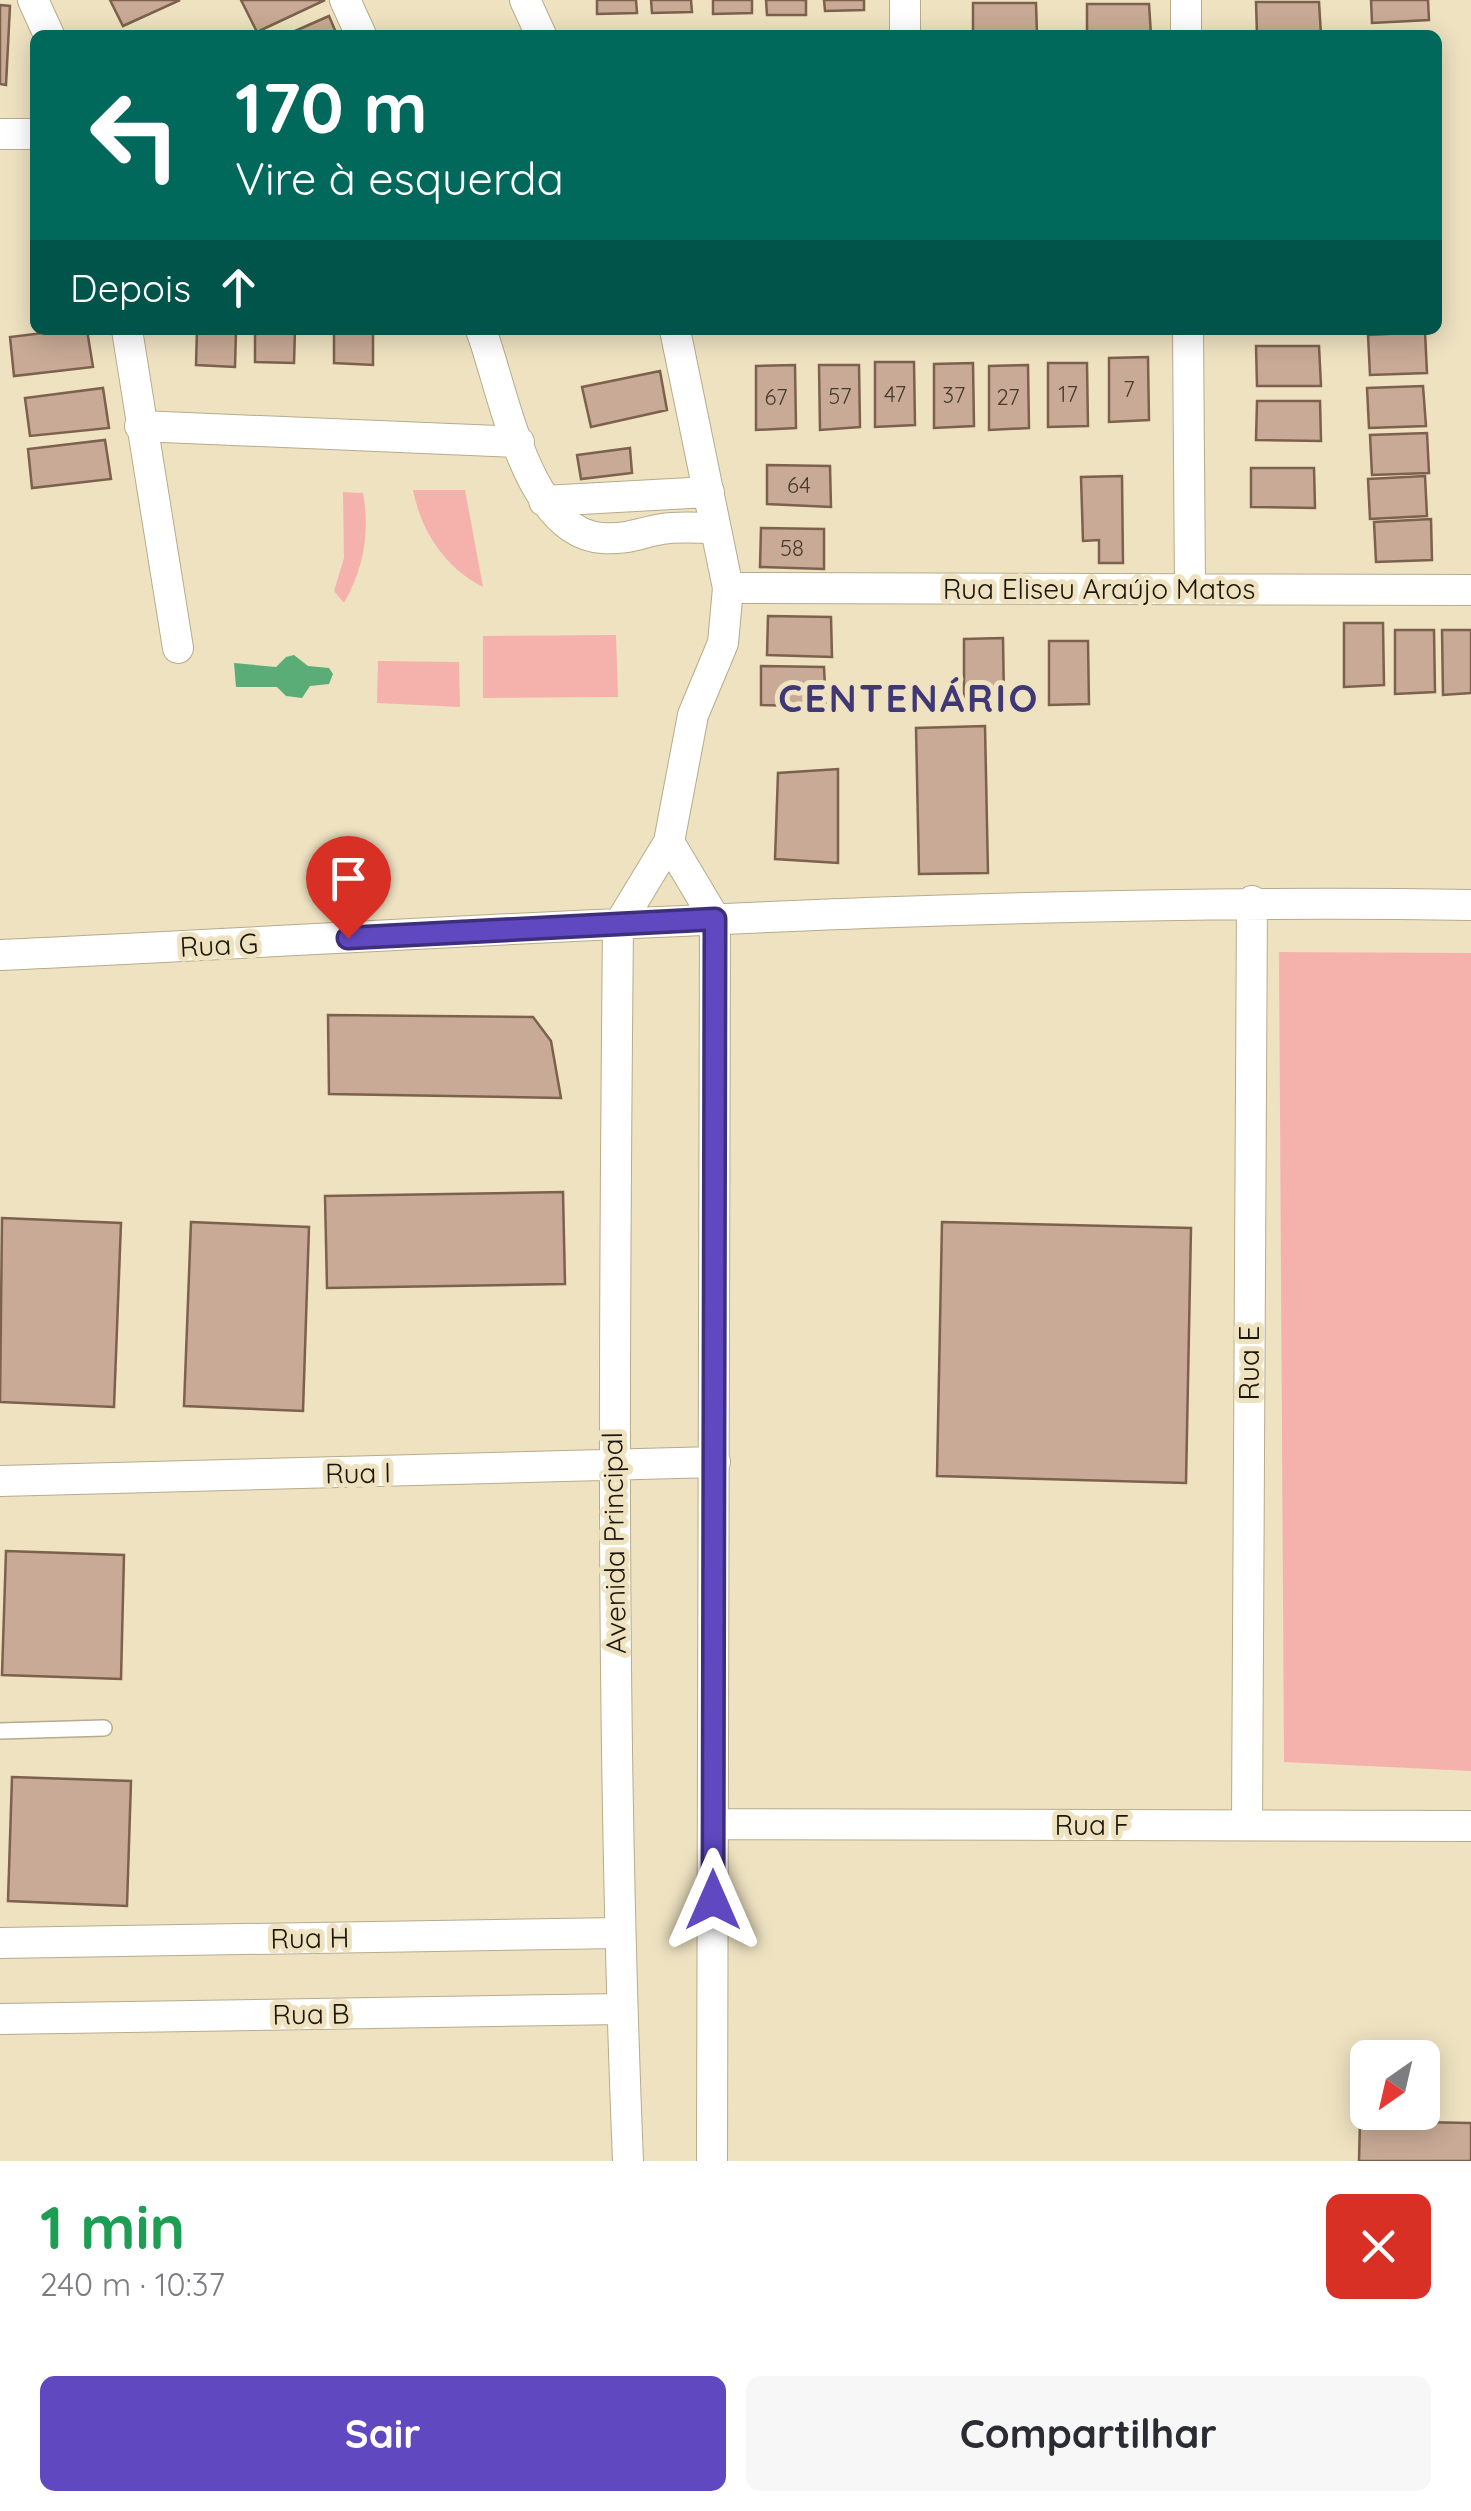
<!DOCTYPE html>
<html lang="pt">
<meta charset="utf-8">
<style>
:root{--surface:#fff;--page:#f7f7f7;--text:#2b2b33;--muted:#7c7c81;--accent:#6048c0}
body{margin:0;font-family:Quicksand,sans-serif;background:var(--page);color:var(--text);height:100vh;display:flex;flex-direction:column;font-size:38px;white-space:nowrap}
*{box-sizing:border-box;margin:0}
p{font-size:32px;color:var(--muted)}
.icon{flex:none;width:55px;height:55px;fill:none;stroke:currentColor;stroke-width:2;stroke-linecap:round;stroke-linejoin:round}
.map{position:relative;height:2161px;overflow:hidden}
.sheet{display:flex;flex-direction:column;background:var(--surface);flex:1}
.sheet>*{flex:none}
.banner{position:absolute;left:30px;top:30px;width:1412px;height:305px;border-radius:15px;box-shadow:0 5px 25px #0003;background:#00695c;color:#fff;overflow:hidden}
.needle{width:65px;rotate:214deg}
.controls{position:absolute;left:1350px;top:2040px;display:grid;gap:20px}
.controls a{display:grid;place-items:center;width:90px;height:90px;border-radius:15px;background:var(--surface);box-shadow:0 5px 25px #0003;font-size:50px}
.pin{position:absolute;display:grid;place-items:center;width:85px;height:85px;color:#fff;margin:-102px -42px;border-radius:50% 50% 50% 0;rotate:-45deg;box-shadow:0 0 10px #0007}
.pin .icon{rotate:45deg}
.me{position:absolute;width:110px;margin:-55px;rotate:0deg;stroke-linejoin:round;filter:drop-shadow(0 0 8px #0008)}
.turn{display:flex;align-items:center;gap:35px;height:210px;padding:0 40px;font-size:45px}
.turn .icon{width:130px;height:130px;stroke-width:2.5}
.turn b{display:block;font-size:70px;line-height:85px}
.then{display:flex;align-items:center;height:95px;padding:0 40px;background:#0003;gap:20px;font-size:38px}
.round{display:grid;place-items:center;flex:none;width:105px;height:105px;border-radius:15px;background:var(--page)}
.overview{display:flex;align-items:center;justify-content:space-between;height:170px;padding:0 40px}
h1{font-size:60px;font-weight:700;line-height:75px;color:#1e9e55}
.primary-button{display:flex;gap:20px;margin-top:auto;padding:20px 40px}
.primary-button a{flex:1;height:115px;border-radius:15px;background:var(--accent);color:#fff;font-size:40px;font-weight:700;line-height:115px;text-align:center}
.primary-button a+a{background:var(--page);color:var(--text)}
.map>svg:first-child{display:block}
.green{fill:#f5b2ad}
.water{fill:#5aad77}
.building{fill:#c8aa96;stroke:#7c614d;stroke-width:2.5}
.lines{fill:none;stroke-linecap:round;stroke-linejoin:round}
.service-casing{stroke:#b7ab8c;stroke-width:18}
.minor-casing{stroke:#b7ab8c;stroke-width:32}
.service{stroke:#fff;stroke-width:15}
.minor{stroke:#fff;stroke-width:30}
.route-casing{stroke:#3e2f7d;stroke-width:25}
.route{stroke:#6048c0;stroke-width:18}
.labels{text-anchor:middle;stroke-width:10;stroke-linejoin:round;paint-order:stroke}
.number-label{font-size:22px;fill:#463b2d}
.street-label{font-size:28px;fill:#1b160a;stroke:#eee2c1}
.district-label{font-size:38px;font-weight:bold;letter-spacing:2.5px;fill:#403874;stroke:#eee2c1}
</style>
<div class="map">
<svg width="1471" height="2161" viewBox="0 0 1471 2161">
<rect width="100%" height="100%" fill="#eee2c1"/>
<path class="green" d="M413,490H465L483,587C445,568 421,531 413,490Z
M343,492L363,493C370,532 364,568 344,603L334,591L344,558Z
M616,635L618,697L483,698V636Z
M378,661L459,662L460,707L377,703Z
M1279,952L1471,953V1771L1284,1762Z"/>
<path class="water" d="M294,655L308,666L329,668L333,674L329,684L310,686L302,698L286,696L277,687H236L234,663L276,667L286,657Z"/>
<path class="building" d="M110,0H180L123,26Z
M241,0H325L257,32Z
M597,0H636L637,13L597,14Z
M651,0H691L692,12L652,13Z
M713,0H752V13L713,14Z
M766,0H806V15H767Z
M824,0H864V10L825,11Z
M1371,0H1428L1429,20L1372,23Z
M1256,2H1319L1321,35H1257Z
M973,3H1036L1037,35H973Z
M1087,4H1149L1151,35H1087Z
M0,5L10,6L6,85L0,84Z
M329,16L337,35H286Z
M67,330H87L93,367L14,376L10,337Z
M197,330H236L235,367L196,365Z
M255,330H295L294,363L255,362Z
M334,330H373V365L334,363Z
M1425,332L1427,373L1370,375L1368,335Z
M1256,346H1319L1321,386H1257Z
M1148,357L1149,420L1109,422V358Z
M875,362H914L915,425L875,427Z
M973,363L974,426L934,428V364Z
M1048,363H1087L1088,426L1048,427Z
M795,365L796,428L756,430V366Z
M819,365H859L860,427L820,430Z
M1028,365L1029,428L989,430V366Z
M660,371L667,410L591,427L582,387Z
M1423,386L1426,426L1369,428L1367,388Z
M103,388L109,428L30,436L25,398Z
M1257,401H1320L1321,441L1256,440Z
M1427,433L1429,473L1372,475L1370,435Z
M105,440L111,479L32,488L28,449Z
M630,448L632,473L581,479L577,455Z
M767,465L830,466L831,507L767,504Z
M1251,468H1314L1315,508L1251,507Z
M1122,476L1123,563H1099V540L1083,541L1081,477Z
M1425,476L1427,516L1370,519L1368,479Z
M1431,519L1432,560L1376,562L1374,522Z
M761,528L824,529V569L760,567Z
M768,616L831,617L832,657L767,655Z
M1344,623H1383L1384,685L1344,687Z
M1395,630H1434L1435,692L1395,694Z
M1442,630H1471V693L1443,695Z
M1003,638L1004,701L964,703V639Z
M1049,641H1088L1089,704L1049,705Z
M761,666L824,667L826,707L761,705Z
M985,726L988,873L919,874L916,728Z
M838,769V863L775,859L778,773Z
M328,1015L533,1017L551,1041L561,1098L329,1094Z
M563,1192L565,1284L327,1288L325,1196Z
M2,1218L121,1223L114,1407L0,1402Z
M191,1222L309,1227L303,1411L184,1406Z
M942,1222L1191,1228L1186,1483L937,1476Z
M6,1551L124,1555L121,1679L2,1675Z
M12,1777L131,1781L127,1906L8,1901Z
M1360,2121L1471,2123V2161H1359Z"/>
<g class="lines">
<defs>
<path id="service" d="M0,1731L104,1728"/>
<path id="minor" d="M33,0L49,35
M345,0L361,35
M525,0L541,35
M1186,0V35
M905,35V0
M0,134H35
M127,330L178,648
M481,330C503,388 526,533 602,538C627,540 639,533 662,529C678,526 698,528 715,528
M1188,330L1190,588
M140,426L519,442
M544,501L709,492
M728,588L1471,590
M669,842L715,919L712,2161
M618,926C614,1338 611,1749 628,2161
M618,926L669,842L693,715L723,643L728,588L675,330
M0,955C490,932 980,897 1471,905
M0,1481L715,1462
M713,1824L1471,1826
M1247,1825L1252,901
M0,1943L619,1933
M0,2019L622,2009"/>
</defs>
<use href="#service" class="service-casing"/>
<use href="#minor" class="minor-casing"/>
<use href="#service" class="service"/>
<use href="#minor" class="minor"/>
</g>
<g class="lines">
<defs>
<path id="route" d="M348,938L715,919L713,1900"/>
</defs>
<use href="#route" class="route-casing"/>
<use href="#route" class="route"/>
</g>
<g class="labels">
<g class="number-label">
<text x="1129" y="397">7</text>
<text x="895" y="402">47</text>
<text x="1068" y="402">17</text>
<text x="954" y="403">37</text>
<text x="840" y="404">57</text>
<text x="776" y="405">67</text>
<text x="1008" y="405">27</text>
<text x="799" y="493">64</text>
<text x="792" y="556">58</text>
</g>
<g class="street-label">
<text x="1099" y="599">Rua Eliseu Araújo Matos</text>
<text transform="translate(219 945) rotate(-3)" y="10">Rua G</text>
<text transform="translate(1249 1363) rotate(-90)" y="10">Rua E</text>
<text transform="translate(358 1473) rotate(-1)" y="10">Rua I</text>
<text transform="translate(614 1543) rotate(-91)" y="10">Avenida Principal</text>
<text x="1092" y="1835">Rua F</text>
<text transform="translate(310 1938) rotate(-1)" y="10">Rua H</text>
<text transform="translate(311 2014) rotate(-1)" y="10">Rua B</text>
</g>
<g class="district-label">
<text x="909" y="712">CENTENÁRIO</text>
</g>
</g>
</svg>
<div class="controls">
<a><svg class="needle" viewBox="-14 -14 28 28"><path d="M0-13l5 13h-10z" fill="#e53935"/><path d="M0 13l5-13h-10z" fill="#7c7c81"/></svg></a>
</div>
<div class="pin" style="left:348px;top:938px;background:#d93025"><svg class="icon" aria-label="arrive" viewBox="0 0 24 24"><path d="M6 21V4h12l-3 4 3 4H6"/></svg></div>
<svg class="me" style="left:713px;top:1900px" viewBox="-20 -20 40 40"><path d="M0-17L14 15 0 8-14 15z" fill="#6048c0" stroke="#fff" stroke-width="4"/></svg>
<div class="banner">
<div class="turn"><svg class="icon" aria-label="left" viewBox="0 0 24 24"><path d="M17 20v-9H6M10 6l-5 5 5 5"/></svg><div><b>170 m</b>Vire à esquerda</div></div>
<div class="then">Depois<svg class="icon" aria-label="ahead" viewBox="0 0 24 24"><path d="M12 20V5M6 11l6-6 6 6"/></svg></div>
</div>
</div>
<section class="sheet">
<div class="overview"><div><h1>1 min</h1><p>240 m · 10:37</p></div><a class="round" style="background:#d93025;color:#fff"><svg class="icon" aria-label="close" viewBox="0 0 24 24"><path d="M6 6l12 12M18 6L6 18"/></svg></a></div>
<div class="primary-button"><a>Sair</a><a>Compartilhar</a></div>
</section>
